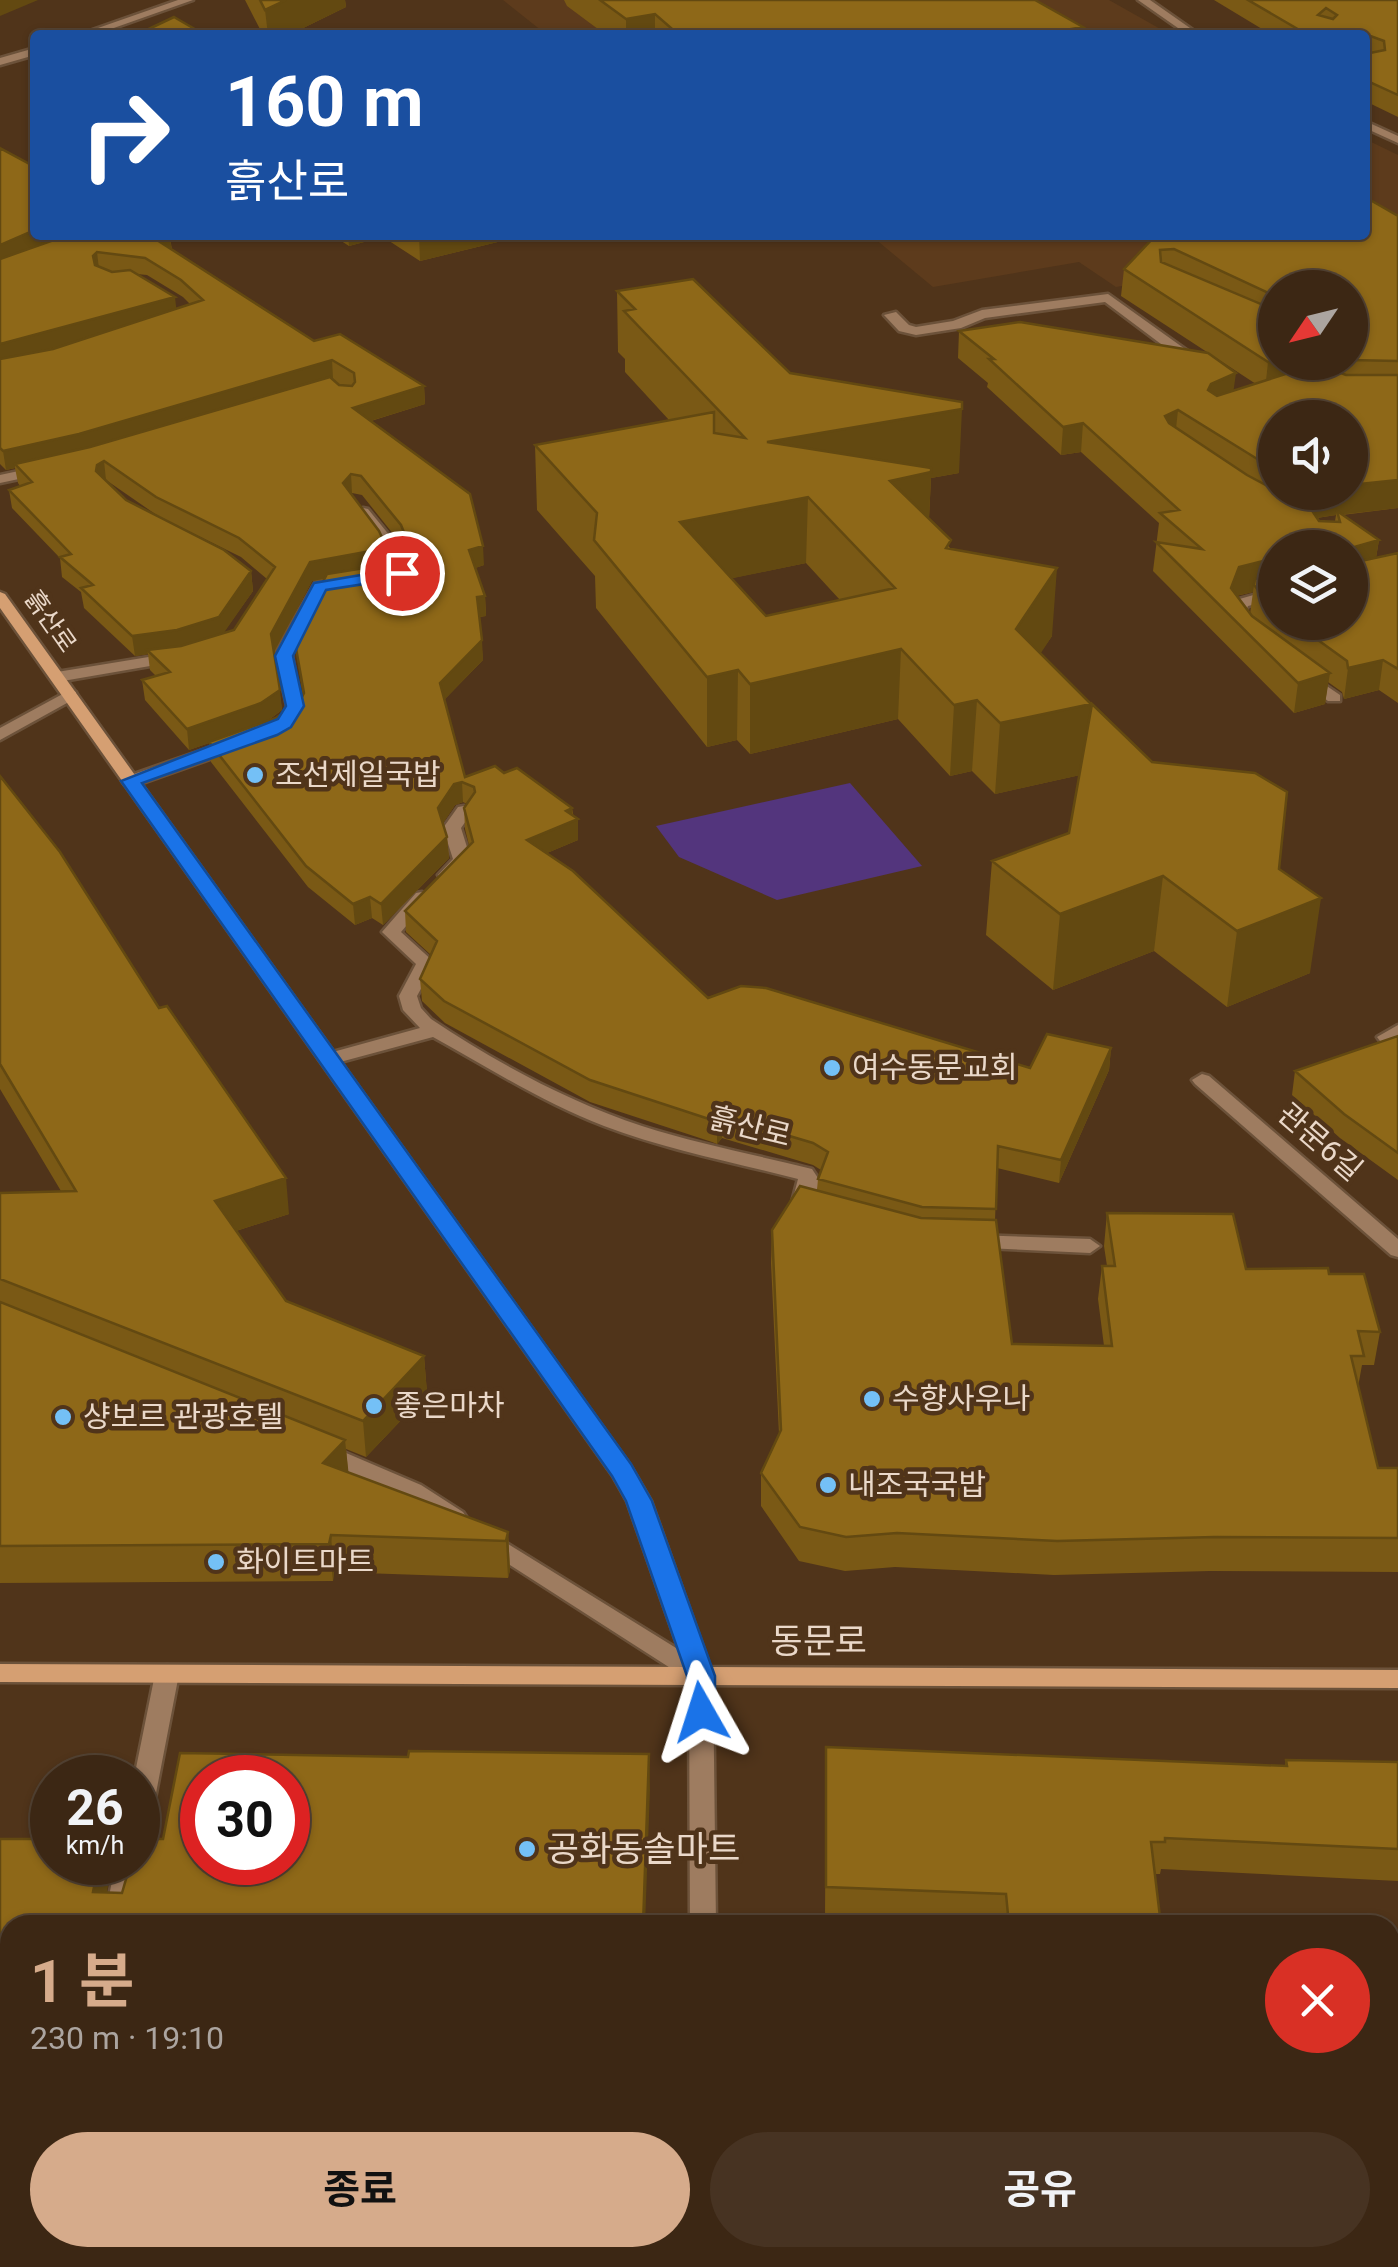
<!DOCTYPE html>
<html lang="ko">
<meta charset="utf-8">
<style>
:root{--surface:#3c2714;--page:#473322;--text:#f1f3f6;--muted:#aca5a0;--line:#554434;--accent:#d6ab8b}
body{margin:0;font-family:Roboto,"Noto Sans KR",sans-serif;background:var(--page);color:var(--text);height:100vh;display:flex;flex-direction:column;font-size:38px;white-space:nowrap}
*{box-sizing:border-box;margin:0}
p{font-size:32px;color:var(--muted)}
.icon{flex:none;width:55px;height:55px;fill:none;stroke:currentColor;stroke-width:2;stroke-linecap:round;stroke-linejoin:round}
.map{position:relative;flex:1;overflow:hidden}
.side{position:absolute;left:0px;top:1915px;width:1400px;height:352px;display:flex;flex-direction:column;background:var(--surface);border-radius:30px 30px 0 0;box-shadow:0 2px 8px #0004,0 0 0 2px var(--line)}
.side>*{flex:none}
.hud{position:absolute;left:30px;top:30px;width:1340px;height:210px;border-radius:10px;box-shadow:0 2px 8px #0004,0 0 0 2px var(--line);background:#1a4fa0;color:#fff;overflow:hidden}
.needle{width:65px;rotate:235deg}
.buttons{position:absolute;left:1258px;top:270px;display:grid;gap:20px}
.buttons a{display:grid;place-items:center;width:110px;height:110px;border-radius:50%;background:var(--surface);box-shadow:0 2px 8px #0004,0 0 0 2px var(--line);font-size:50px}
.speed{position:absolute;left:30px;top:1755px;display:flex;gap:20px;font-size:50px;font-weight:700;text-align:center}
.speed>*{display:grid;place-content:center;width:130px;height:130px;border-radius:50%;background:var(--surface);box-shadow:0 2px 8px #0004,0 0 0 2px var(--line);line-height:1}
.speed small{font-size:25px;font-weight:400}
.speed .limit{border:15px solid #d22;background:#fff;color:#111}
.pin{position:absolute;display:grid;place-items:center;width:85px;height:85px;color:#fff;margin:-42px;border:5px solid #fff;border-radius:50%;box-shadow:0 2px 10px #0007}
.me{position:absolute;width:110px;margin:-55px;rotate:354deg;stroke-linejoin:round;filter:drop-shadow(0 0 8px #0008)}
.turn{display:flex;align-items:center;gap:35px;height:210px;padding:0 30px;font-size:45px}
.turn .icon{width:130px;height:130px;stroke-width:2.5}
.turn b{display:block;font-size:70px;line-height:85px}
.round{display:grid;place-items:center;flex:none;width:105px;height:105px;border-radius:52px;background:var(--page)}
.summary{display:flex;align-items:center;justify-content:space-between;height:170px;padding:0 30px}
h1{font-size:60px;font-weight:700;line-height:75px;color:var(--accent)}
.action{display:flex;gap:20px;margin-top:auto;padding:20px 30px}
.action a{flex:1;height:115px;border-radius:60px;background:var(--accent);color:#111;font-size:40px;font-weight:700;line-height:115px;text-align:center}
.action a+a{background:var(--page);color:var(--text)}
.map>svg:first-child{display:block}
.built{fill:#5d3b1c}
.green{fill:#53357d}
.lines{fill:none;stroke-linecap:round;stroke-linejoin:round}
.lane-casing{stroke:#6c523a;stroke-width:5}
.street-casing{stroke:#6c523a;stroke-width:5}
.secondary-casing{stroke:#6c523a;stroke-width:5}
.lane{fill:#9e7c60;fill-rule:evenodd}
.street{fill:#9e7c60;fill-rule:evenodd}
.secondary{fill:#d59f72;fill-rule:evenodd}
.wall{fill:#7a5915;fill-rule:evenodd}
.shaded-wall{fill:#634911}
.building{fill:#8e6818;stroke:#634911;stroke-width:2.5;fill-rule:evenodd}
.route{fill:#1a73e8;stroke:#114b97;stroke-width:2.5}
.poi-dot{fill:#74c0f6;stroke:#50341a;stroke-width:4}
.labels{text-anchor:middle;stroke-width:9;stroke-linejoin:round;paint-order:stroke}
.far-street-label{font-size:25px;fill:#ead8c9;stroke:#50341a}
.poi-label{font-size:30px;fill:#ead8c9;stroke:#50341a;text-anchor:start}
.street-label{font-size:30px;fill:#ead8c9;stroke:#50341a}
.near-street-label{font-size:35px;fill:#ead8c9;stroke:#50341a}
.near-poi-label{font-size:35px;fill:#ead8c9;stroke:#50341a;text-anchor:start}
</style>
<div class="map">
<svg width="1398" height="2267" viewBox="0 0 1398 2267">
<rect width="100%" height="100%" fill="#50341a"/>
<path class="built" d="M503,0H1109L1171,35H547Z
M1365,139L1398,155V310L1350,288H1275L1188,274L1116,287L1079,262L933,287L874,238L845,235H1365Z"/>
<path class="green" d="M850,783L922,866L777,900L679,857L656,826Z"/>
<g class="lines">
<defs>
<path id="lane" d="M1108,294L1199,359V365H1189L1105,302L985,318L961,328L916,335L899,331L884,315L896,312L909,325L916,327L953,321L982,310Z
M42,466L47,467V473L0,483V475Z
M363,508L368,509L399,547L411,573L408,576L390,580L382,575L394,570L384,548L356,512Z
M347,576L355,581L352,584L326,590L294,648L292,656L302,714L288,728H276L274,724L286,712L287,706L276,656L278,648L315,583Z
M1275,589V599L1248,606L1245,613L1250,623L1248,626H1236L1229,613L1236,600Z
M173,653L181,658L179,661L57,682L49,677L57,672Z
M1306,672L1340,695V701H1328L1300,680L1298,677Z
M232,740L240,745L238,749L137,785H125L122,781L125,777Z
M464,806L473,811L461,828L471,860L453,879H441L438,875L453,859L443,828L458,807Z
M422,892L431,897L401,932L435,963L417,996L421,1008L431,1019C495,1062 569,1102 642,1126C698,1144 756,1155 812,1169L820,1181L812,1204L817,1210L814,1215H800L791,1206L798,1179C733,1162 667,1150 604,1126C544,1103 489,1068 433,1037L329,1065L322,1063L319,1059L322,1055L420,1028L403,1010L399,996L416,964L382,932L416,893Z
M1398,1025V1039L1387,1043L1380,1041L1377,1037Z
M972,1235L1090,1239L1100,1246L1090,1253L965,1247L962,1242L965,1237Z
M1398,1992V2014L1390,2015V1993Z"/>
<path id="street" d="M178,0H193L94,35H78Z
M1138,0H1150L1200,35H1188Z
M35,48V55L0,65V58Z
M1365,121L1398,136V143L1365,128Z
M70,690L76,692V698L0,740V728Z
M1202,1074L1209,1076L1398,1239V1257L1391,1255L1195,1084L1192,1080Z
M325,1444L421,1485L463,1512L467,1518L463,1524H447L405,1497L317,1458L314,1452L317,1446Z
M487,1531L710,1669L713,1676L716,1925H690L689,1680L479,1545L475,1539L479,1533Z
M167,1665L176,1667L179,1674L151,1819L147,1826L138,1829V1778H134L155,1674L158,1667Z
M138,1854L142,1862L129,1925H103L116,1862H138Z
M691,2258H721V2267H691Z"/>
<path id="secondary" d="M0,592L5,594L630,1465L651,1501L710,1667L1398,1670V1688L0,1682V1664L685,1667L627,1501L613,1476L0,608Z"/>
</defs>
<use href="#lane" class="lane-casing"/>
<use href="#street" class="street-casing"/>
<use href="#secondary" class="secondary-casing"/>
<use href="#lane" class="lane"/>
<use href="#street" class="street"/>
<use href="#secondary" class="secondary"/>
</g>
<path class="wall" d="M245,0H345L346,7L289,35H263Z
M564,0H1035L1083,27L1082,35H606L567,6Z
M1214,0H1398V117L1365,101V35H1272Z
M0,148L35,235H51L44,244L170,237L172,250L314,341L424,386L425,404L371,421L484,565L475,568L485,596L486,616L479,617L483,660L444,700L465,777L504,773L572,808L578,840L547,853L708,998L1030,1068L1111,1048L1109,1070L1059,1183L997,1168L995,1220L1012,1344L1104,1346L1098,1299L1102,1266H1107L1104,1246L1107,1213L1246,1269L1329,1274L1380,1332L1374,1365H1362L1358,1387L1378,1468H1398V1572L1210,1571L1054,1575L895,1567L845,1571L799,1561L761,1506V1473L779,1434L771,1263L772,1230L817,1190L818,1179L821,1170L813,1165L722,1138L717,1144L712,1142L590,1102L445,1023L422,1001L420,979L431,955L406,932L405,911L469,845L465,829L464,808L467,804L463,802L455,805L443,823L447,837L449,858L383,925L372,918L355,925L308,887L211,762L209,743L189,750L145,700L142,680L156,676L150,670L148,654L135,656L84,608L81,592L62,577L60,558L12,508L9,490L20,486L18,483L15,468L6,470L0,464ZM137,274L147,275L183,297L190,304L176,309ZM106,480L158,516L241,557L267,579L234,630L223,633L253,591L251,571L126,500ZM352,493L362,495L402,545L408,558L402,562L388,564L387,548L351,494ZM324,579L294,637L303,696L301,699L276,718L266,722L282,710L274,652L312,581Z
M1398,216V508L1342,515L1379,540L1376,558L1398,553V703L1379,690L1344,699L1342,692L1328,682L1325,704L1294,713L1153,571L1159,523L1081,452L1061,455L987,387L988,383L958,358L959,331L1234,391L1256,384L1121,296L1124,269L1156,235ZM1275,288H1350V362H1322L1328,368L1313,366L1314,362H1275ZM1275,418L1350,492H1275ZM1336,515L1335,521H1319L1317,518ZM1275,548L1350,622H1275ZM1253,592L1250,614L1236,596Z
M332,235H526L420,261L383,237L349,246Z
M617,291L790,373L959,473L931,478L929,519L950,548L1052,636L1040,653L1090,719L1152,762L1279,869L1310,973L1227,1007L1154,951L1053,990L986,935L992,861L1069,833L1080,775L995,794L972,771L950,776L898,719L750,754L737,740L707,747L596,608L595,576L537,510L535,445L669,420L625,372V359L618,352ZM806,563L840,600L766,616L732,578Z
M0,776L289,1214L236,1231L286,1301L424,1356L427,1393L366,1457L346,1449L348,1472L508,1532L510,1570L508,1578L334,1572L333,1581L0,1583V1193L61,1191L0,1089Z
M1398,1036V1180L1340,1138L1292,1095L1295,1071Z
M826,1747L1285,1766L1286,1760L1398,1762V1881L1161,1869L1160,1874H1155L1161,1925H994L825,1919Z
M847,2258H1390L1398,2267H848Z"/>
<path class="shaded-wall" d="M0,0H38L0,16Z
M286,0H345L346,7L289,35H268L265,10Z
M655,14V35H626V19Z
M1083,27L1082,35H1037Z
M35,230V235H51L43,245L0,263V245Z
M348,235H383V237L349,246Z
M419,235H526L420,261Z
M170,237L172,254L157,240Z
M97,252L99,269L95,273L93,256Z
M175,297L177,315L0,362V344Z
M332,360L333,378L81,452L15,464V468L6,470L3,451Z
M1275,361V362H1314L1312,379L1265,390L1268,362Z
M1236,373L1232,401L1205,418L1208,390L1211,384Z
M424,386L425,404L354,426L353,408Z
M962,409L959,473L931,478L928,538L808,497L806,563L681,589L680,522L767,442Z
M1178,410L1175,438L1165,416Z
M1083,423L1081,452L1061,455L1063,427Z
M104,461L106,480L96,471L97,465Z
M351,474L352,493L344,502L343,483Z
M1398,480V508L1338,515L1337,511L1336,515L1309,519L1313,492H1350V485Z
M1379,540L1374,569L1350,577L1351,548Z
M483,546L484,565L470,570L469,550Z
M387,548L389,567L312,581L273,654L271,634L310,562Z
M1275,558V587L1254,585L1253,592L1235,596L1231,588L1239,567Z
M1057,568L1052,636L1011,699L1016,629Z
M251,571L253,591L221,637L151,654L147,650L148,654L135,656L132,636Z
M485,596L486,616L478,617L477,597Z
M482,640L483,660L441,703L440,683Z
M901,649L898,719L750,754V684Z
M1383,660L1379,690L1344,699L1348,668Z
M738,670L737,740L707,747V677Z
M1330,673L1325,704L1294,713L1298,683Z
M280,690L282,710L263,724L189,750L187,729Z
M977,700L972,771L950,776L954,705Z
M1091,704L1085,774L995,794L1000,723Z
M462,782L463,802L455,805L439,829L438,808L454,784Z
M572,808L573,821L578,819V840L528,861L527,840Z
M447,837L449,858L383,925L381,904Z
M1163,876L1154,951L1053,990L1060,914Z
M370,897L372,918L355,925L353,904Z
M1321,898L1310,973L1227,1007L1237,931Z
M1111,1048L1109,1070L1059,1183L1061,1160Z
M722,1116V1138L717,1144V1121Z
M286,1178L289,1214L220,1236L215,1201Z
M424,1356L427,1393L366,1457L363,1421Z
M345,1440L349,1477L323,1463Z
M508,1532L510,1570L508,1578L506,1541Z
M331,1535L334,1572L333,1581L329,1544Z
M649,1754L650,1789L645,1925H643Z
M99,1862H107L110,1875L101,1925L93,1892Z"/>
<path class="building" d="M260,0H286L265,10Z
M600,0H1035L1083,27L1037,35H679L655,14L626,19Z
M1248,0H1398V95L1365,80V43V54L1385,50L1384,41L1365,34L1308,35ZM1326,8L1337,15L1333,19L1318,15Z
M174,17L205,35H136Z
M0,148L35,167V230L0,245Z
M1365,197L1398,216V361L1350,360V288H1275V296L1174,249L1160,250L1161,262L1275,310V361L1268,362L1124,269L1156,235H1365Z
M57,235H168L170,237L157,240L314,341L340,334L424,386L353,408L470,494L483,546L469,550L485,596L477,597L482,640L440,683L465,777L495,766L504,773L517,768L572,808L566,811L578,819L527,840L573,871L708,998L741,986L766,988L1030,1068L1047,1034L1111,1048L1061,1160L998,1146L996,1209L922,1207L818,1179L828,1152L813,1143L722,1116L717,1121L712,1120L590,1080L444,1001L420,979L437,941L405,911L473,842L464,808L475,792L474,787L462,782L454,784L438,808L447,837L381,904L370,897L353,904L306,866L209,742L276,718L301,699L304,693L294,637L327,574L402,562L413,555L401,525L361,476L351,474L343,483L379,531L387,548L310,562L271,634L280,690L261,703L187,729L142,680L170,672L147,650L181,646L234,630L275,567L239,538L156,497L104,461L97,465L96,471L126,500L224,550L251,571L219,617L177,630L132,636L81,588L93,585L60,557L71,554L9,490L32,482L15,464L90,447L330,377L339,385L352,386L355,382L354,373L332,360L79,434L3,451L0,448V359L53,349L203,300L181,280L145,258L97,252L93,256L95,265L112,272L130,270L175,297L0,344V259L54,240Z
M693,279L790,373L962,402V409L767,442L931,468V472L890,481L951,540L946,548L1057,568L1016,629L1091,704L1000,723L977,700L954,705L901,649L750,684L738,670L707,677L594,540L597,513L535,445L714,412V433L745,438L624,311L635,309L617,291ZM808,497L895,588L766,616L680,522Z
M1020,322L1208,353L1236,373L1211,384L1208,390L1217,396L1317,364L1346,375H1398V480L1350,485V418H1275V470L1178,410L1165,416L1169,423L1247,475L1275,490V492H1280L1311,509L1319,521L1340,522L1337,511L1379,540L1351,548L1352,563L1398,553V669L1383,660L1348,668L1347,661L1293,622H1350V548H1275V558L1239,567L1231,588L1252,616L1330,673L1298,683L1156,542L1202,549L1160,513L1179,510L1083,423L1063,427L989,359H994L959,331Z
M1275,574V609L1270,605L1254,585L1255,579Z
M1092,704L1152,762L1255,773L1287,792L1279,869L1321,898L1237,931L1163,876L1060,914L992,861L1069,833Z
M0,776L60,852L159,1008L167,1006L286,1178L215,1201L286,1301L424,1356L363,1421L0,1279V1193L76,1191L0,1064Z
M1398,1036V1153L1344,1114L1295,1071Z
M800,1186L921,1218L996,1220L1012,1344L1112,1346L1102,1266H1115L1107,1213L1233,1214L1246,1269L1328,1268L1329,1274H1364L1380,1332L1358,1331L1364,1356H1351L1378,1468H1398V1538L1215,1537L1057,1541L897,1533L846,1537L800,1527L761,1473L781,1430L772,1230Z
M0,1302L345,1440L323,1463L508,1532L506,1541L331,1535L329,1544L0,1546Z
M826,1747L1287,1766L1286,1760L1398,1762V1849L1165,1838V1842H1151L1161,1925H1009L1006,1894L826,1887Z
M409,1751L649,1754L643,1925H10V2258H628V2267H0V1839H52V1862H99L93,1892L122,1893L131,1862H138V1839H163L180,1753L408,1757ZM202,1778H288V1862H202Z
M1390,2020L1398,2022V2267H1074L967,2264L968,2267H867L866,2258H1390Z"/>
<path class="route" d="M402,568L411,573L409,577L326,590L293,656L304,706L291,727L277,735L142,783L631,1464L652,1501L715,1676V1712L711,1719L701,1722L691,1719L687,1712V1676L626,1501L612,1476L121,781L278,719L286,706L275,656L314,583Z"/>
<g class="poi-dot">
<circle cx="255" cy="775" r="10"/>
<circle cx="832" cy="1068" r="10"/>
<circle cx="872" cy="1399" r="10"/>
<circle cx="374" cy="1406" r="10"/>
<circle cx="63" cy="1417" r="10"/>
<circle cx="828" cy="1485" r="10"/>
<circle cx="216" cy="1562" r="10"/>
<circle cx="527" cy="1849" r="10"/>
</g>
<g class="labels">
<g class="far-street-label">
<text transform="translate(51 621) rotate(55)" y="9">흙산로</text>
</g>
<g class="poi-label">
<text x="275" y="785">조선제일국밥</text>
<text x="852" y="1078">여수동문교회</text>
<text x="892" y="1409">수향사우나</text>
<text x="394" y="1416">좋은마차</text>
<text x="83" y="1427">샹보르 관광호텔</text>
<text x="848" y="1495">내조국국밥</text>
<text x="236" y="1572">화이트마트</text>
</g>
<g class="street-label">
<text transform="translate(750 1127) rotate(14)" y="10">흙산로</text>
<text transform="translate(1320 1142) rotate(41)" y="10">관문6길</text>
</g>
<g class="near-street-label">
<text x="819" y="1653">동문로</text>
</g>
<g class="near-poi-label">
<text x="547" y="1861">공화동솔마트</text>
</g>
</g>
</svg>
<div class="buttons">
<a><svg class="needle" viewBox="-14 -14 28 28"><path d="M0-13l5 13h-10z" fill="#e53935"/><path d="M0 13l5-13h-10z" fill="#aca5a0"/></svg></a>
<a><svg class="icon" aria-label="sound" viewBox="0 0 24 24"><path d="M4 9h4l5-4v14l-5-4H4zM17 9q2 3 0 6"/></svg></a>
<a><svg class="icon" aria-label="layers" viewBox="0 0 24 24"><path d="M12 4l9 5-9 5-9-5zM3 14l9 5 9-5"/></svg></a>
</div>
<div class="speed"><div>26<small>km/h</small></div><div class="limit">30</div></div>
<div class="pin" style="left:402px;top:573px;background:#d93025"><svg class="icon" aria-label="arrive" viewBox="0 0 24 24"><path d="M6 21V4h12l-3 4 3 4H6"/></svg></div>
<svg class="me" style="left:701px;top:1712px" viewBox="-20 -20 40 40"><path d="M0-17L14 15 0 8-14 15z" fill="#1a73e8" stroke="#fff" stroke-width="4"/></svg>
<div class="hud">
<div class="turn"><svg class="icon" aria-label="right" viewBox="0 0 24 24"><path d="M7 20v-9h11M14 6l5 5-5 5"/></svg><div><b>160 m</b>흙산로</div></div>
</div>
<section class="side">
<div class="summary"><div><h1>1 분</h1><p>230 m · 19:10</p></div><a class="round" style="background:#d93025;color:#fff"><svg class="icon" aria-label="close" viewBox="0 0 24 24"><path d="M6 6l12 12M18 6L6 18"/></svg></a></div>
<div class="action"><a>종료</a><a>공유</a></div>
</section>
</div>
